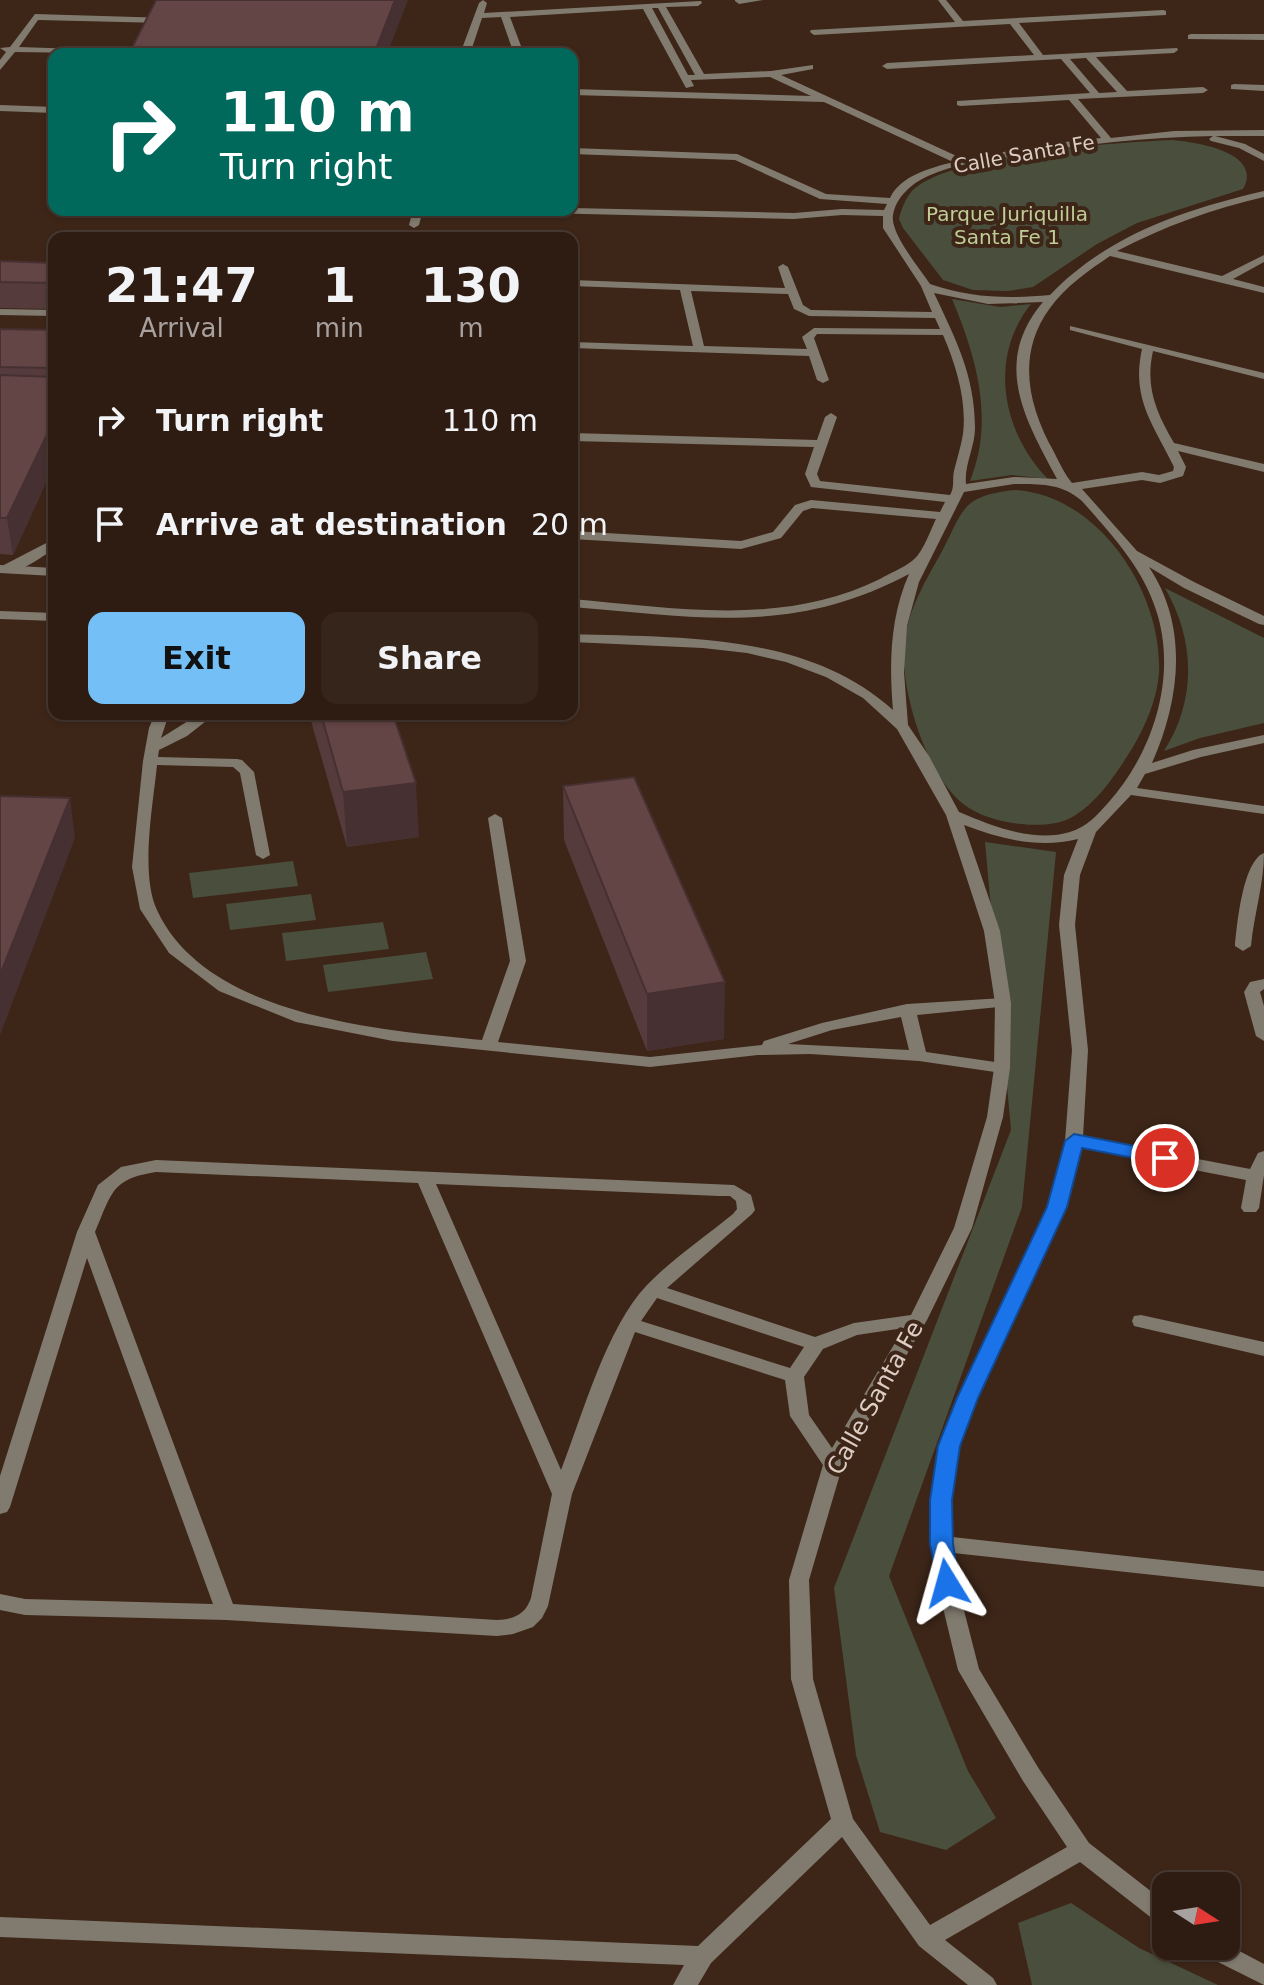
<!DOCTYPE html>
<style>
:root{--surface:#2e1c12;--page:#36251b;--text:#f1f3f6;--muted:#a7a19f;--line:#493a32;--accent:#74c0f6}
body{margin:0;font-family:"DejaVu Sans",sans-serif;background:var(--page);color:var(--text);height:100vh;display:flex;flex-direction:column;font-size:30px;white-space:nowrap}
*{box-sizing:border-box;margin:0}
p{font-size:26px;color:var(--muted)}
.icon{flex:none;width:44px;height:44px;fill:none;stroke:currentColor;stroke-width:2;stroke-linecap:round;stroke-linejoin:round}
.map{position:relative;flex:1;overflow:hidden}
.drawer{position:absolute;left:48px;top:232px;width:530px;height:488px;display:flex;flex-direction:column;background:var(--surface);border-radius:16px;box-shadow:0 2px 6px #0004,0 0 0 2px var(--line)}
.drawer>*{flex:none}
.hud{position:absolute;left:48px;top:48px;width:530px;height:168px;border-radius:16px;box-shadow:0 2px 6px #0004,0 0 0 2px var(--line);background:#00695c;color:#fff;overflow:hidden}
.needle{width:52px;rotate:102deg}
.fabs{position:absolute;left:1152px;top:1872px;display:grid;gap:16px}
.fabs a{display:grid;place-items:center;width:88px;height:88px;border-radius:16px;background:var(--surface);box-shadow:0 2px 6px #0004,0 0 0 2px var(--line);font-size:40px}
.pin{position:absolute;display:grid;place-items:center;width:68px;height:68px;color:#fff;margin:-34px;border:4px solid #fff;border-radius:50%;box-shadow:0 2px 8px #0007}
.me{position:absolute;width:88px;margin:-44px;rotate:352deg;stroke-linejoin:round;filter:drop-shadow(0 0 6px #0008)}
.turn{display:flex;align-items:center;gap:28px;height:168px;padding:0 40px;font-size:36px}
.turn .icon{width:104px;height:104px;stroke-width:2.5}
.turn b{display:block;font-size:56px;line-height:68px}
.eta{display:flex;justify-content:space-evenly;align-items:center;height:136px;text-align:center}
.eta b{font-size:48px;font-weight:700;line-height:56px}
.primary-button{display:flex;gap:16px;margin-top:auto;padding:16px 40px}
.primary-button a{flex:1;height:92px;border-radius:16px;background:var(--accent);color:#111;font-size:32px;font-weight:700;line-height:92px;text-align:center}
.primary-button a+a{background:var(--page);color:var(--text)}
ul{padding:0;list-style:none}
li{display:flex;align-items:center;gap:24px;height:104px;padding:0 40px}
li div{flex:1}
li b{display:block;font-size:30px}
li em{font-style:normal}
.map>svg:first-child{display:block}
.green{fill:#4a4e3c}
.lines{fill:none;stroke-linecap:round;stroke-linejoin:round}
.lane{fill:#817b6f;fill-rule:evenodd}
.street{fill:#817b6f;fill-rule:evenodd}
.wall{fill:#563b3c}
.shaded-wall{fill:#463031}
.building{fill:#644546;stroke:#463031;stroke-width:2}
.route{fill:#1a73e8;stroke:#114b97;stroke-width:2}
.labels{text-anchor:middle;stroke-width:8;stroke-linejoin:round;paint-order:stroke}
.far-street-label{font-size:20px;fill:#ddcdc5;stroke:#3d2618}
.far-park-label{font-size:20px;fill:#c1cd97;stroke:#3d2618}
.street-label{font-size:24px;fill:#ddcdc5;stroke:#3d2618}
</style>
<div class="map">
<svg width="1264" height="1985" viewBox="0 0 1264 1985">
<rect width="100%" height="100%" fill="#3d2618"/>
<path class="green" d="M1173,140C1195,142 1264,152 1243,189L1137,223L1097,244L1033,287L1008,291L973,290L943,280L903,228L899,219C901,210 905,199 912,191C947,154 1120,142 1173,140Z
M952,299L1000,307L1031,304C988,358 1002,432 1048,479L1012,475L970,481C995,420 976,356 952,299Z
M1015,490C1099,495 1163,593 1159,673C1157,699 1146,725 1133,747C1118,771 1099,801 1074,816C1060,825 1037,826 1021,824C1003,822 985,818 969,808C928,783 900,691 904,645C907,613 924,583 940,555C964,511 959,496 1015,490Z
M1165,588L1264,638V723L1200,738L1164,751C1197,699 1195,640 1165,588Z
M985,842L1056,852L1022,1207L889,1576L968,1771L996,1818L946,1850L880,1832L856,1755L834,1588L1011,1130Z
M293,861L298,886L193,898L189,873Z
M311,894L316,920L230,930L226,904Z
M383,922L389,949L286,961L282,933Z
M426,952L433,979L328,992L323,965Z
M1071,1903L1139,1948L1218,1985H1032L1018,1923Z"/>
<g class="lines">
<path class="lane" d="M35,14L169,18L173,21L152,54L15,52L0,70V60L6,52L0,48L10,47ZM38,20L163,23L142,54L138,51L19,47Z
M0,105L54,107V113L0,111Z
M0,309L54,310V316L0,315Z
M54,539V549C40,558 17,576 0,572V567Z
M155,714H169L161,738L199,714H215L187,736L159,750L158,757L237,759L242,760L254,772L270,855L263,859L256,855L240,773L233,767L157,765C153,805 140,874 157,910C206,1017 381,1030 482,1040L510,961L488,818L495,814L502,818L526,961L498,1042L650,1057L762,1045L764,1041L822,1023L907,1004L1003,998L1011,1003L1009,1006L917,1015L926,1052L1002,1063L1010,1068L1002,1073L919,1061L810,1054L758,1055L650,1067L393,1041L296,1022L219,991L169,953L140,909L132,867L143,761L149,728ZM901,1017L909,1050L788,1044L832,1030Z"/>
<path class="street" d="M483,0L487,3L484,13L701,1L702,3L698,6L666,7L704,74L771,71L813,65V69L781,75L963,159L1056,143L1101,138L1069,100L960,106L957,105V101L1090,93L1061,59L887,69L882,66L887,63L1034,55L1010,24L814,35L810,32L811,30L955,22L938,0H946L963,21L1163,10L1166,11V15L1019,23L1043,55L1177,48L1178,50L1174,53L1096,57L1127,91L1203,87L1208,90L1203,93L1078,99L1111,138L1174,131L1264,130V136H1215L1245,144L1264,154V161L1239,148L1211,141L1209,139L1213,136C1145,137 1078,145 1012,156C984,161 954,164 928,176C912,183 896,197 893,215C890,234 919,267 930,284C970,298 1008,299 1050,295C1107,235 1186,209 1264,191V197C1212,209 1165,226 1117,251L1222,276L1264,255V262L1233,279L1264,287V293L1110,256C1088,271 1066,286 1050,308C1016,354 1028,406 1054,452C1059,462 1065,475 1072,483L1142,472L1159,475L1173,471L1174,467C1153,424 1131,399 1142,349L1070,330V326L1264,373V379L1153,351C1145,387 1156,412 1174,443L1264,464V472L1178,451L1186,467L1183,476L1160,483L1142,480L1082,489L1137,551L1194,582L1264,616V625L1259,624L1184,588L1149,567C1189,627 1180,700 1152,763L1193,750L1264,735V743L1201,757L1145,774L1137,788L1264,806V814L1131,795L1096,832L1080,875L1075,925L1088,1050L1083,1137L1250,1169L1258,1153L1264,1151V1175L1259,1208L1256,1212H1244L1241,1208L1246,1180L1081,1148L1066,1207L977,1398L959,1446L951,1500L952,1537L1264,1571V1587L953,1553L957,1583L979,1669L1039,1769L1089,1843L1166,1903V1926L1158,1923L1080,1862L945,1940L993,1978L997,1985H968L919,1946L842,1837L711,1963L698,1985H673L684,1965L0,1937V1917L698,1946L831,1819L791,1679L789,1580L823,1465L790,1416L785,1380L635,1332L572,1494L548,1606L542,1618L533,1627L513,1634L497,1636L226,1620L25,1615L0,1610V1594L25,1599L213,1604L87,1258L10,1507L7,1512L0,1514V1476L77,1232L98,1185L121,1167L156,1160L734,1185L751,1195L755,1210L752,1214L667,1288L815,1337L854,1323L911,1315L954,1228L987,1117L994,1068L995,1003L984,931L946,815L897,729L863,698L826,677L786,662L747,653L703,648L572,642V634C681,638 806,632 893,710C889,664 890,617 909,574C793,636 696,617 572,607V599C675,608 783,627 880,579C890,573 903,568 912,561C923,553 930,531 936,519L812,508L803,511L781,538L741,549L572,539V531L741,541L773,532L795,505L811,500L940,512L945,502L811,487L805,474L814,447L572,441V433L817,440L825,417L831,413L837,417L817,474L820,481L950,495C955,487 952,480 954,471C957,459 961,446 963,434C967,401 956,365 943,335L817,334L814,338L829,380L823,383L817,380L809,356L572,348V342L693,346L680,290L572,286V280L785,288L778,267L783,264L788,267L803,305L811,310L932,312L921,286L883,228V216L842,215L794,219L542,213L537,210H572V208L794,213L842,209L884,210L887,204L820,199L735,160L572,154V148L737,154L826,194L890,198C901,175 931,168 953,162L824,102L572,95V89L811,96L770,77L691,80L694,86L686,88L643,9L510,17L524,54H514L501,17L482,18L470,54H460L479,3ZM652,8H658L695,75H688ZM1086,58L1117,92L1099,93L1070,59ZM691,291L788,294L794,309L809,316L935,318L940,329L814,328L802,337L807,349L704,346ZM934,293L988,304L1043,302C991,364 1026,420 1057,479L1014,477L966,484C964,465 975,447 975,428C975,375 955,338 934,293ZM1014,484C1039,484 1062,483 1082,501C1111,534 1143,568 1156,610C1178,676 1153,753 1108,803C1097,815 1087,827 1070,832C1034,843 992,826 959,812L929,756L908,725L904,672L907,626L919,582L964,492ZM964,825C1001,839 1039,849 1078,839L1064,875L1059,925L1072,1050L1065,1141L1048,1207L957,1398L939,1446L931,1500L932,1544L937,1583L958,1670L1023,1781L1067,1847L930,1925L853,1819L813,1679L809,1580L843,1464L927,1320L972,1228L1003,1117L1010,1068L1011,1003L1000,931ZM156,1172L418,1183L552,1494L531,1598C525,1615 514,1619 497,1620L233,1604L95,1232C112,1193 111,1179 156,1172ZM436,1184L719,1196H730L736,1201L737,1209L733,1214C705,1237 672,1259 647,1285C606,1328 583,1414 561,1470ZM657,1298L804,1347L790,1368L641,1321ZM904,1328L832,1448L809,1415L804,1377L823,1349L857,1335Z
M763,0L739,4L735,1V0Z
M1191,34H1264V40L1188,39V35Z
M1234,84L1264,85V91L1231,89V85Z
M413,210H423L419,225L414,228L409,225Z
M0,565L54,568V576L0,573Z
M0,611L54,613V621L0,619Z
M1264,853C1264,884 1254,914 1251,946L1243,951L1235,946C1237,924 1243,861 1264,853Z
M1264,979V989L1260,992L1264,1006V1041L1256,1036L1244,992L1250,982Z
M1141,1315L1264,1342V1356L1134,1326L1132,1321L1134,1316Z
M1226,1944L1264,1964V1985L1200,1953L1196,1946H1226Z"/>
</g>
<path class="wall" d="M0,261L54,263V309L0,308Z
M0,329L54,330V465L13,555L0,554Z
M309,714H393L419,837L347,847Z
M563,786L724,1039L647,1051L564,840Z"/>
<path class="shaded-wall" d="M395,0H408L387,54H374Z
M54,420V465L13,555L7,518Z
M416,783L419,837L347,847L343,792Z
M70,798L75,838L0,1035V975Z
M725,982L724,1039L647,1051V994Z"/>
<path class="building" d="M156,0H395L374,54H129Z
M0,261L54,263V283L0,282Z
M0,329L54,330V368L0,367Z
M0,375L54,377V420L7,518H0Z
M321,714H393L416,783L343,792Z
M634,777L725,982L647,994L563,786Z
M0,796L70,798L0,975Z"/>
<path class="route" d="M1074,1134L1165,1152L1174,1158L1165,1164L1082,1148L1067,1207L978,1398L960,1446L952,1500L953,1544L959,1583L955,1589L947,1592L939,1589L930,1544V1500L938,1446L957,1398L1047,1207L1065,1141Z"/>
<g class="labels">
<g class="far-street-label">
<text transform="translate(1024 154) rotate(-10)" y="7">Calle Santa Fe</text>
</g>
<g class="far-park-label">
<text x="1007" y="221">Parque Juriquilla<tspan x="1007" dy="23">Santa Fe 1</tspan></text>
</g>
<g class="street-label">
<text transform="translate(875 1398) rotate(-61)" y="8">Calle Santa Fe</text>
</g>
</g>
</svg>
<div class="fabs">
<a><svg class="needle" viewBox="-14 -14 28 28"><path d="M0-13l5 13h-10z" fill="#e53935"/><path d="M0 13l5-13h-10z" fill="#a7a19f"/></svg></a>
</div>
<div class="pin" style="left:1165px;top:1158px;background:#d93025"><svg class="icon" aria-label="arrive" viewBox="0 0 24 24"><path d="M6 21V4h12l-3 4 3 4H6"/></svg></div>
<svg class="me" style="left:947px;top:1583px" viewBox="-20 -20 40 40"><path d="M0-17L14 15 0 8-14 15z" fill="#1a73e8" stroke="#fff" stroke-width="4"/></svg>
<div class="hud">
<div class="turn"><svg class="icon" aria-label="right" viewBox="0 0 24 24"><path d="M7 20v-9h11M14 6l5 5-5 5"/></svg><div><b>110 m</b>Turn right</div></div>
</div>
<section class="drawer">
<div class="eta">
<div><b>21:47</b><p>Arrival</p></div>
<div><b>1</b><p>min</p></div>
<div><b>130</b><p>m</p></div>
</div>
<ul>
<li><svg class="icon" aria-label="right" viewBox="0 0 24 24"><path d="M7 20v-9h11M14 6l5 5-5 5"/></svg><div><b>Turn right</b></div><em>110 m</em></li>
<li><svg class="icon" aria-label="arrive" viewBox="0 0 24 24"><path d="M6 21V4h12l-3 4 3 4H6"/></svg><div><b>Arrive at destination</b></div><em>20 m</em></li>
</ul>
<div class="primary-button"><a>Exit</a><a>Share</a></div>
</section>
</div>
